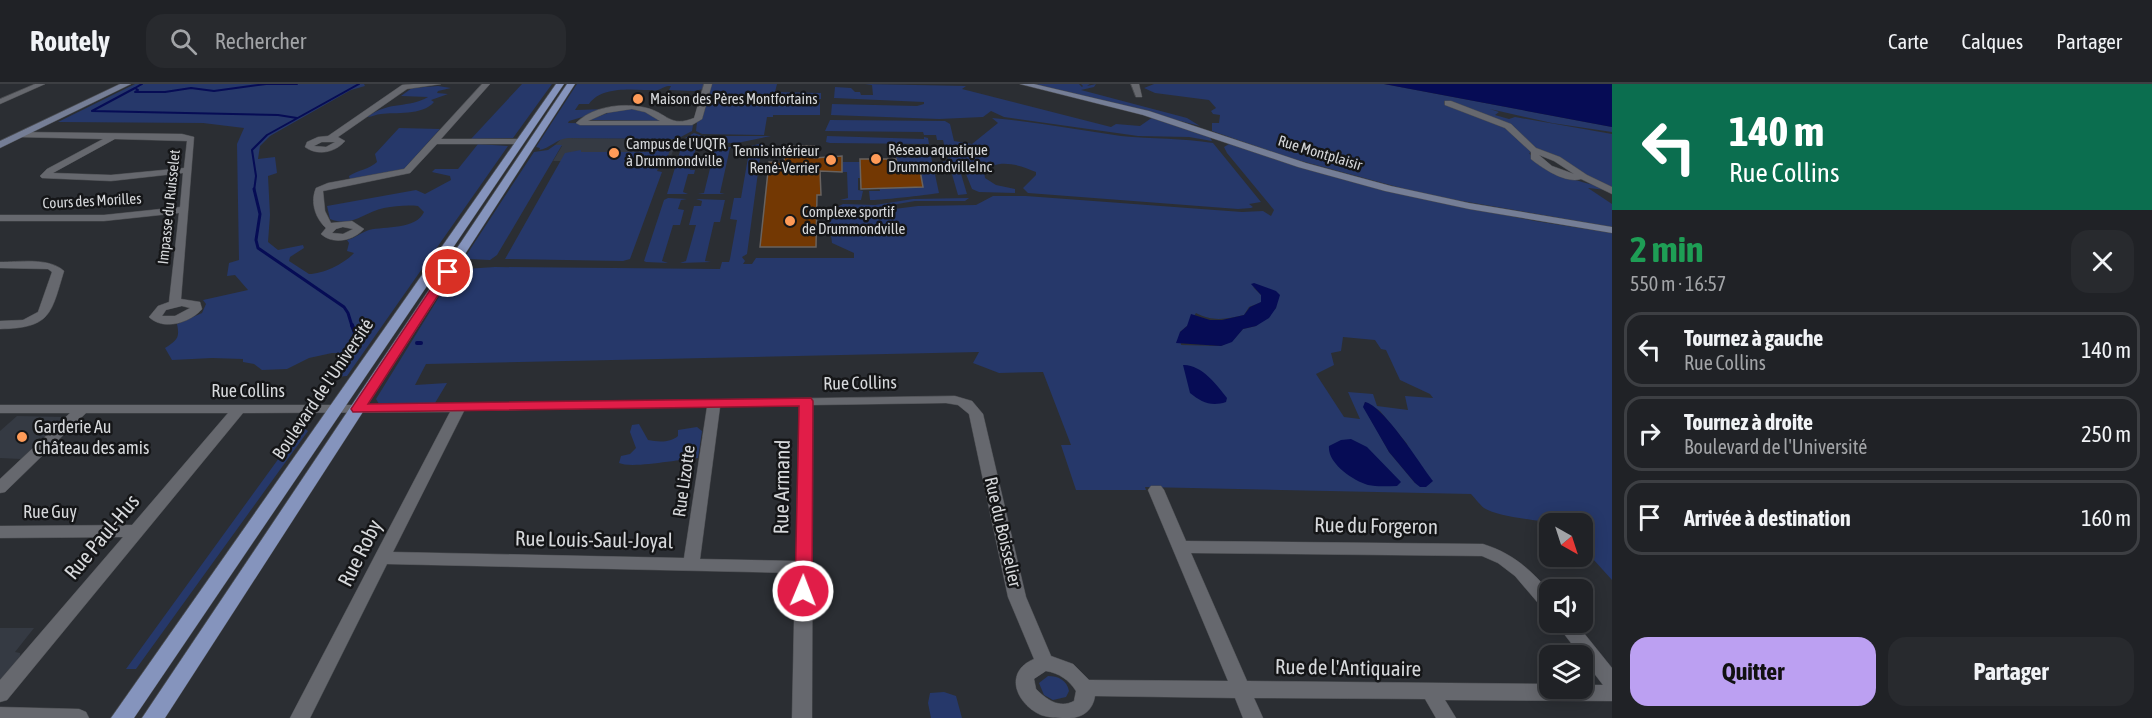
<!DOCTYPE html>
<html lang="fr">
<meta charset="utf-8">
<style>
:root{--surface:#202226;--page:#282a2e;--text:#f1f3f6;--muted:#a2a4a7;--line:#3d3f43;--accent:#bca0f2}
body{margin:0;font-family:"Asap Condensed",sans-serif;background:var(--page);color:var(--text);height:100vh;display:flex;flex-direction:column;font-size:22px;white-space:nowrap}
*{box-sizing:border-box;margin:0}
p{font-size:20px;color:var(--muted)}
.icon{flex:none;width:33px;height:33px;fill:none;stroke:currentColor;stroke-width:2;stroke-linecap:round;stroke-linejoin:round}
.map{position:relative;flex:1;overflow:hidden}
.side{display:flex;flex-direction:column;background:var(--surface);width:540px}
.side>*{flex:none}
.top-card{background:#0b6e4f;color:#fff;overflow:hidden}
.needle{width:39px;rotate:141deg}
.controls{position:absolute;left:1539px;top:429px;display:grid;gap:12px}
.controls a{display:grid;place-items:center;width:54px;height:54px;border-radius:12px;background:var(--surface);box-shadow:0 3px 15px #0003,0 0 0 2px var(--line);font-size:30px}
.pin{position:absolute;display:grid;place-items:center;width:51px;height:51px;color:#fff;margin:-26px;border:3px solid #fff;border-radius:50%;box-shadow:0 2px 6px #0007}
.me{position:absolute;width:66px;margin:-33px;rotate:1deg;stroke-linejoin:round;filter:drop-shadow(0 0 4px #0008)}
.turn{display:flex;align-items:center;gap:21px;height:126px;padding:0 18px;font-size:27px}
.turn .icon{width:78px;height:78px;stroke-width:2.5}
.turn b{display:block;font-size:42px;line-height:51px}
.round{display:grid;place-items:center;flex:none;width:63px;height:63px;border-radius:18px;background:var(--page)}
.summary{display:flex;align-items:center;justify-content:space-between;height:102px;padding:0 18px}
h1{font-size:36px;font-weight:700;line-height:45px;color:#1e9e55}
.primary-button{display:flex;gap:12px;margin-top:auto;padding:12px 18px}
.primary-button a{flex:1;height:69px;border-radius:18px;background:var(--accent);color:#111;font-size:24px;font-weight:700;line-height:69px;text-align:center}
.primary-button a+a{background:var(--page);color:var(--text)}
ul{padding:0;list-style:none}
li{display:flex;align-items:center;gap:18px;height:75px;margin:0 12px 9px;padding:0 6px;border:3px solid var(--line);border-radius:18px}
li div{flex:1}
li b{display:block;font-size:22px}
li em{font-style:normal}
header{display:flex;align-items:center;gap:36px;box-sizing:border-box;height:84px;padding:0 30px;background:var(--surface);border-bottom:2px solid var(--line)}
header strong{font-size:28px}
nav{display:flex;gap:33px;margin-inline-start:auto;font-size:21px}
.search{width:420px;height:54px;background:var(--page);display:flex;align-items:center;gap:15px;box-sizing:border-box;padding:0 21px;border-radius:18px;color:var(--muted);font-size:22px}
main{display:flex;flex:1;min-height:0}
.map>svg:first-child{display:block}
.built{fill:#353a43}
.green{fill:#26386a;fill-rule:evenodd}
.water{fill:#060c55}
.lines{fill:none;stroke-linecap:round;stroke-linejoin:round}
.stream-far2{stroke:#060c55;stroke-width:2}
.stream-far1{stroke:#060c55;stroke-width:3}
.stream{stroke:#060c55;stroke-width:4}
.building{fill:#733803;stroke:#68625f;stroke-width:1.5}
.street-casing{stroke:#4a4c50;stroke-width:1}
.secondary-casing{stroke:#4a4c50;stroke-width:1}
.primary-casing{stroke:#4a4c50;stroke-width:1}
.street{fill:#66686e;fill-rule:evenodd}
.secondary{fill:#757e96;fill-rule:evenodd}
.primary{fill:#8594bd;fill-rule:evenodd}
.route{fill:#e11d48;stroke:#92132f;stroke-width:1.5}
.poi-dot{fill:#fe9b58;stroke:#151618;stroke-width:2}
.labels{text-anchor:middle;stroke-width:5;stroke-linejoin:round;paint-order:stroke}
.far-poi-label{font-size:15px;fill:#d6d8db;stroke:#151618;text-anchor:start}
.far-street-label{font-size:15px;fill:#d6d8db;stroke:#151618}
.street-label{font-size:18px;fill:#d6d8db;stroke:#151618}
.poi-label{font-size:18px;fill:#d6d8db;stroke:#151618;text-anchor:start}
.near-street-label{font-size:21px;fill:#d6d8db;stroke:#151618}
</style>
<header>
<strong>Routely</strong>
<div class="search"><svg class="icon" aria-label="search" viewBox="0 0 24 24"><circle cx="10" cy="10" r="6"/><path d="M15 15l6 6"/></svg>Rechercher</div>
<nav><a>Carte</a><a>Calques</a><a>Partager</a></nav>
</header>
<main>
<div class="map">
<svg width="1612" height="634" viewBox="0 0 1612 634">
<rect width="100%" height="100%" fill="#2b2e33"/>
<path class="built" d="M562,54H568L677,55L669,78L553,77L562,62L555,61Z
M17,332L64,333V334L21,375L0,374V347Z
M0,544H34L15,568L20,569V574L0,599Z"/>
<path class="green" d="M135,0H364L365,2L351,6L270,52L260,62L258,75L275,73L277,89L268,92L270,131L268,158L278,166L303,161L304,164L290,173L289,177L309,190C323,190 344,180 354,169L347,167L349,159L347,156C355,154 362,148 369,146C385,142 416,146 424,128L418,122C407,121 395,122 384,124C364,128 352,144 330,135L327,122L416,106L425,110L451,96L450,92L432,88L435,85H458L478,60L508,62L347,292L336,293L352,269H332L309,274L287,285L262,286L254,280L243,278V275L212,274L172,276L165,264C177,256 180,254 177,240L202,229L206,220L203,216L248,206L235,191L227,192L229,179L239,176L237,60L244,44L203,39L58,38Z
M522,0H552L513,54L471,55Z
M577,0H705L703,5L694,7L669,6L671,2C664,2 664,4 658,6C655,7 648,6 644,6C626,5 600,4 589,20H579L575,26L609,25L569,37L568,39L693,41L692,47L677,55L568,54C556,55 551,64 539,66L540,64L536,63Z
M711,0H777L775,8L821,9V15L774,14L773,19L820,18V31H773V33H767L764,51L702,50L696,47L697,38L702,34Z
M865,0L966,2L962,5L1111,43L1116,40L1140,42L1153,33L1209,51L1212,57L1189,53L1138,52L1004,33L991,27L983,33L939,35L831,31L832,20L917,22L924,20V18L834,14L835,3L851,4L855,8H860L861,11H873L872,1Z
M1033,0H1079L1082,3L1083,2L1081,0H1090L1087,2L1096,0L1094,3L1081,6L1187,34L1200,42Z
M1154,0H1384L1612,43V48L1552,39L1490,25L1499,28L1495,31L1509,35L1515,33L1612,50V104L1539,67L1529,69C1536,79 1566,94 1579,97C1590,101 1597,100 1607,106L1588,104L1612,120V143L1427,111L1290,74L1212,47V39H1219L1220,31L1213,30L1211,27L1216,24L1209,16L1155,9L1144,4Z
M438,2L451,4L438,7L437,9L448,10L431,16L434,18C422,32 395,28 381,30C376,30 373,33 367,33C391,16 408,25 428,13L401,12L412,4Z
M627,24L643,26L660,37L589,36L616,26Z
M992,34C1036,38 1078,46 1121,52C1152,55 1183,54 1213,59L1261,118L1249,120L1253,123L1251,124L1238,125L1028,109L1023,104L1036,91V88C1020,81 998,74 984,87L985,94L996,101L1015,105V109L979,108L972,105L962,80H958L967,110L958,111L949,80H943L942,78L949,77L947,71L960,70L946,69L943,56H937L936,51H924L923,48L825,47L830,36L945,37L950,40L954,57L972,60L998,39Z
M399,44L440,45L404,85L350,96L349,92C358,86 370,85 377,78L375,70Z
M694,49L703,52H771L737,59L684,58L693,56L694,54H685Z
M827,52L924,55V53L928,54L929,60L830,59L826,58Z
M762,59L747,170L742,173L745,177L743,180H752L756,174H854V169L832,159L829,135L831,133L918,122L976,121L993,112H1026L1242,128L1263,127L1271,132L1274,126L1227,69L1224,63L1229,60L1311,86L1402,110L1535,137L1612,149V496L1583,464L1582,440C1562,439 1501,435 1484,424C1480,421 1475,414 1471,410L1145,403L1146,406H1076L1061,361H1071L1043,288L999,289L973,279L979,268L426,280L415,301L447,299L435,319L379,320L376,315L452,192L465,185L495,183L720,185L722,178H729L730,175L737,136L730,135L734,114H741L749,68L743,67L744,64ZM1253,203L1277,214L1276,224L1256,242L1243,245L1232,257L1221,262L1181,261L1180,248L1187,242L1196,229C1213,238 1226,235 1244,231L1249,223L1262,218L1261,211ZM1343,253L1375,256L1381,265L1386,266L1400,296L1430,310L1433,314L1405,312L1408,326L1377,322L1373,310L1348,308L1360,335L1344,333L1316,290L1334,281L1331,269L1341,267ZM1365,318L1380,327L1407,360L1415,399L1389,368L1364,323Z
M555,61H562L497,171L490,176L469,175L466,172L471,164L534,68L548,66Z
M658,62L671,63L664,83H659L657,87L662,88L630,175L623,177L505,175L565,69L581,66V68H656Z
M684,63H701L696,64L690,86H695L694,90H688L683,108L688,110H667L681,64Z
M711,63H736L730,64L720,109L725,110H698L704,109L715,64Z
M918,71L931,72L939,109C935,110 875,117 870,116L869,107H880L879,103H923L920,83L897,79L896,73L918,74Z
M843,78H860L861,94H858V106L863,107L861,116H840L848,114L847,88H842Z
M668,114L687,115L681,116L678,125L684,126L680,141H673L662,177L668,179L646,178L644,177L664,116Z
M969,114L965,117H915L880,123L832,126L843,120L875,121L913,115Z
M696,115L725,116L720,138H714L705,177L711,178L680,179L686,177L696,141H689L694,122H701L702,117Z
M639,340L648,356C658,358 670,359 678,352V346L697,343L702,347L698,374C680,375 632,385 619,379L621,372L630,370L636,364L630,348L632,341Z
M305,345L308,347L136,585H126L295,352Z
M1048,592C1058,592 1067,596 1069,607L1066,613L1053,616L1044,611L1039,599Z
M944,608L956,612L962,634H931L928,619L930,609Z"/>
<path class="water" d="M1384,0H1612V43Z
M1254,199L1276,207L1280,211L1276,224L1269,234L1256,242L1243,245L1232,258L1221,262L1176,259L1180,248L1187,242L1191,230L1210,236H1222L1244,231L1250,223L1261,218V211L1251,200Z
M1183,281C1201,280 1217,301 1227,314L1226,318C1211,323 1201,318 1190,309Z
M1365,318C1384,322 1420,380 1433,397L1426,403H1420L1415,399L1389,368L1363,323Z
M1351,355L1367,363L1401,398L1397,402C1388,402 1377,403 1368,401C1353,397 1327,379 1329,362L1341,356Z"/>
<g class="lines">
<path class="stream-far2" d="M142,0L135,4L138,6L135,8H165L191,4L214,7L266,0H297
M135,4L92,27L278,31L297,34
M254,107L256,92L252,66L267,51L359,0"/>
<path class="stream-far1" d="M254,105L260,130L256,156L258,164L344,223L348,229L352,242"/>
<path class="stream" d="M352,241L358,257
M417,259H421"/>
</g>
<path class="building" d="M785,62H814V74L842,72V88L820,87L821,111H817L816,163H760L769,78H784Z
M860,75H896L897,79L912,80L911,82L920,86L923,103L861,105Z"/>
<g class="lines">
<defs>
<path id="street" d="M35,0H45L0,20V15Z
M413,0H441L407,5L338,53L345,57C335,69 317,72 305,63L307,58L318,53L328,52L402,1ZM322,58H335L326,63L314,62Z
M482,0H490L441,55H520L523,56V60H437L410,89L323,107L325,127L331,139L352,137L364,145C353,157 333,161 321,150L326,144C315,134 310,118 316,104L328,99L404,85ZM343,143L353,145L343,150L332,149L336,145Z
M704,0H712L702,35L692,41H580L576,39C592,22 625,18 647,24C667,29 670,44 694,34ZM632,25L645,28L660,37H588L606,29Z
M1131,0H1139L1142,13H1136Z
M1445,17H1451L1511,40L1536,64L1560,73L1587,91L1612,103V110L1581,95C1566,100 1542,84 1531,75V68L1505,44L1445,21ZM1539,71L1554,77L1574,90L1552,82Z
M21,48L182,50L194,53L181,215L200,218L202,225C190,239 163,247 149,233L158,222L169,218L179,129L104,137H0V131H104L180,123L183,89L111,97L42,94L40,92L47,85L103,55L18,53V49ZM115,55L187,57L184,84L111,91L53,89ZM182,222L190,224L175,232H162L166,226Z
M0,178C19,178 49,173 64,187C51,230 51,244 0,245V237L23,236L38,228L52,188L48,185L0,184Z
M955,312L972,317L983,330L1026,513L1051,572L1073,580L1089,596L1228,597L1148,406L1151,402H1161L1164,406L1186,457L1483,460C1512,469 1530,485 1550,508V528L1544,526L1515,492L1498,479L1482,472L1191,469L1247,597L1550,600V604H1582V601H1603L1555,538H1575L1612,584V617L1445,616L1456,634H1436L1425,615L1254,614L1263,634H1243L1235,614L1095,612C1093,626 1083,634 1069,634C1060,634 1050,634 1041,631C1016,620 1003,588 1034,575L1008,513L969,330L958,321L946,319L813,321L812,634H792L795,489L387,480L310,634H290L450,328L243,329L7,616L0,618V596L123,453L0,454V442L132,441L228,329H86L5,408L0,409V395L70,329H0V321H358ZM799,322L796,477L700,475L720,323ZM707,323L684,474L393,468L464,327ZM1046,587C1059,589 1069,596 1076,607L1074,617C1059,625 1046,615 1036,605L1034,595Z
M0,623L79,625L86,628L89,634H0Z"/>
<path id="secondary" d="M120,0H131L0,64V57Z
M1020,0H1034L1149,27L1306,79L1391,102L1469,119L1612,143V149L1469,125L1385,107L1298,83L1143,31Z"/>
<path id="primary" d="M556,0H564L134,634H111Z
M567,0H575L165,634H142Z"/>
</defs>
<use href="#street" class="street-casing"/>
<use href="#secondary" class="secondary-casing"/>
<use href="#primary" class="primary-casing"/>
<use href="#street" class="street"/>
<use href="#secondary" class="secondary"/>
<use href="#primary" class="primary"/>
</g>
<path class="route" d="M448,185L453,188L368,320L811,314L813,317L812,507L810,512L803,514L797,512L795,507L799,322L353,328L351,325L442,188Z"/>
<g class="poi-dot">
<circle cx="638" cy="15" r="6"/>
<circle cx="614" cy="69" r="6"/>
<circle cx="876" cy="75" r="6"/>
<circle cx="831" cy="76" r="6"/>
<circle cx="790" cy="137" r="6"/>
<circle cx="22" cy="353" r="6"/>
</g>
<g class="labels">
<g class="far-poi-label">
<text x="650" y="20">Maison des Pères Montfortains</text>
<text x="626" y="65">Campus de l'UQTR<tspan x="626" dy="17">à Drummondville</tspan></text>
<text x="888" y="71">Réseau aquatique<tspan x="888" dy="17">DrummondvilleInc</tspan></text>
<text x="819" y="72" text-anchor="end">Tennis intérieur<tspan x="819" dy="17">René-Verrier</tspan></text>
<text x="802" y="133">Complexe sportif<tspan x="802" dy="17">de Drummondville</tspan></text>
</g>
<g class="far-street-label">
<text transform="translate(1320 69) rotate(17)" y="5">Rue Montplaisir</text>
<text transform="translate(92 117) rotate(-3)" y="5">Cours des Morilles</text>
<text transform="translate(169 123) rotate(-84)" y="5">Impasse du Ruisselet</text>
</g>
<g class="street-label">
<text transform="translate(860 299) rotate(-1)" y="6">Rue Collins</text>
<text transform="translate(323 305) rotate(-56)" y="6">Boulevard de l'Université</text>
<text x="248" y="313">Rue Collins</text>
<text transform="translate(684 397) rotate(-82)" y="6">Rue Lizotte</text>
<text x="50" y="434">Rue Guy</text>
<text transform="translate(1003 448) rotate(77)" y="6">Rue du Boisselier</text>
</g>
<g class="poi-label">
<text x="34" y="349">Garderie Au<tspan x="34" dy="21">Château des amis</tspan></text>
</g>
<g class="near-street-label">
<text transform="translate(782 403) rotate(-89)" y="7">Rue Armand</text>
<text transform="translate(1376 442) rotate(1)" y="7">Rue du Forgeron</text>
<text transform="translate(102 453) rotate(-50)" y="7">Rue Paul-Hus</text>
<text transform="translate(594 456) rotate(1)" y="7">Rue Louis-Saul-Joyal</text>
<text transform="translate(360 469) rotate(-63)" y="7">Rue Roby</text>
<text transform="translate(1348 584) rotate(1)" y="7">Rue de l'Antiquaire</text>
</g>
</g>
</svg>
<div class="controls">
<a><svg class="needle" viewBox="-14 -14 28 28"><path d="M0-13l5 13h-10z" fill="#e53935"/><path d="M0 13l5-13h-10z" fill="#a2a4a7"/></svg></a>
<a><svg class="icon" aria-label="sound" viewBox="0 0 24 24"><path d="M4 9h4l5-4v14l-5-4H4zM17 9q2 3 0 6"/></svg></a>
<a><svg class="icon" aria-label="layers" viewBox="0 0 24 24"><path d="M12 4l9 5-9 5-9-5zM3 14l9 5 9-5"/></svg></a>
</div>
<div class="pin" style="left:448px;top:188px;background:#d93025"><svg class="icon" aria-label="arrive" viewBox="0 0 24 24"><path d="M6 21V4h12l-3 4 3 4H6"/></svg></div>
<svg class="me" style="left:803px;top:507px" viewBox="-20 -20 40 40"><circle r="17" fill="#e11d48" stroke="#fff" stroke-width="3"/><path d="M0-11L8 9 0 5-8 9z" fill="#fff"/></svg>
</div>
<section class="side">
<div class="top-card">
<div class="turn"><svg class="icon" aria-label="left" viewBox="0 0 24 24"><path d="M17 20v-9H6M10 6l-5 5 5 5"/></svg><div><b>140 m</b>Rue Collins</div></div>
</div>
<div class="summary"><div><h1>2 min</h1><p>550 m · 16:57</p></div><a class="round"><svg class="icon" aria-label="close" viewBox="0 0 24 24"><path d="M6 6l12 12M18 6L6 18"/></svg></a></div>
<ul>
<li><svg class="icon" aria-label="left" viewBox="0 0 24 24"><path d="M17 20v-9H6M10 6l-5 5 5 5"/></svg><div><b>Tournez à gauche</b><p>Rue Collins</p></div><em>140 m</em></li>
<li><svg class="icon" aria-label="right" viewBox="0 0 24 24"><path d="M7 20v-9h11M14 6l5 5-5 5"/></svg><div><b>Tournez à droite</b><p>Boulevard de l'Université</p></div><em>250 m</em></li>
<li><svg class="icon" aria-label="arrive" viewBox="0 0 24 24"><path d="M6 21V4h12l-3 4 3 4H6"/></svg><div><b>Arrivée à destination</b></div><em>160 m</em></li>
</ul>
<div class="primary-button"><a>Quitter</a><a>Partager</a></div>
</section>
</main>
